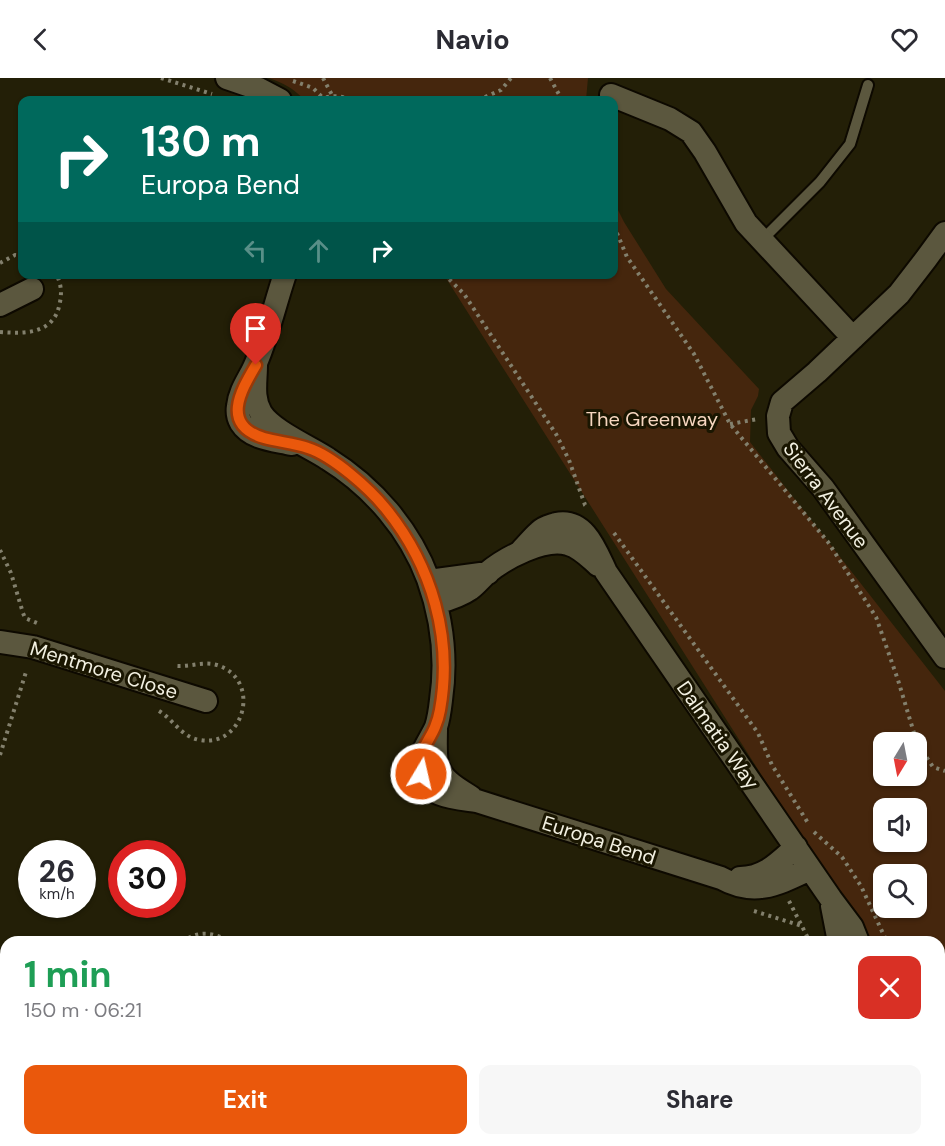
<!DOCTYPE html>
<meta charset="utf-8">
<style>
:root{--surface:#fff;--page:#f7f7f7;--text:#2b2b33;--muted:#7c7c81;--accent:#ea580c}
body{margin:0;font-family:"DM Sans",sans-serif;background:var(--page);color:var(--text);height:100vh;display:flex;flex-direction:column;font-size:22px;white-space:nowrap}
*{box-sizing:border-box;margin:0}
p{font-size:20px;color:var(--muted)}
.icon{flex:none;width:33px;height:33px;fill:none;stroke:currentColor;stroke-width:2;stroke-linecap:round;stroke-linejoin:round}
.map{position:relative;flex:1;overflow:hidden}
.sheet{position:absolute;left:0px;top:858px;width:945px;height:210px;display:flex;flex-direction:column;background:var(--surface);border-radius:18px 18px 0 0;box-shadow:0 2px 4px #0004}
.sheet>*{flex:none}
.top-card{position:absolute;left:18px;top:18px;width:600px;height:183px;border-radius:12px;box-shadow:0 2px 4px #0004;background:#00695c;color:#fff;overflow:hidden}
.needle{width:39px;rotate:190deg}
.buttons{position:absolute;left:873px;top:654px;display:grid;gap:12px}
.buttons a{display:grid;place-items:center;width:54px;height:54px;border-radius:12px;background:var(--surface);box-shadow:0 2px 4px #0004;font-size:30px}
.speed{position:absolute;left:18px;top:762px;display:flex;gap:12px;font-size:30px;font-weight:700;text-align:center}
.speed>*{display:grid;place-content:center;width:78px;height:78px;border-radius:50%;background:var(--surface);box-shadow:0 2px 4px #0004;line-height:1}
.speed small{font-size:15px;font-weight:400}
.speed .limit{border:9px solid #d22;background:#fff;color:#111}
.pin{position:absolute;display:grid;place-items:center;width:51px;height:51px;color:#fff;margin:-62px -26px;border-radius:50% 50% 50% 0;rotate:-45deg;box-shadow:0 0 6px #0007}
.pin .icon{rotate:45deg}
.me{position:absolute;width:66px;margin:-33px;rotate:9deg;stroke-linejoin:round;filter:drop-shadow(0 0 4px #0008)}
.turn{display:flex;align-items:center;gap:21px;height:126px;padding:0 24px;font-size:27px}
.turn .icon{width:78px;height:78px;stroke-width:2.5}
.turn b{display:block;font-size:42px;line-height:51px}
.lanes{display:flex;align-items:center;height:57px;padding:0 24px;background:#0003;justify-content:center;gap:30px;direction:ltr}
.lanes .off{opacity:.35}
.round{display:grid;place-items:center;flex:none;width:63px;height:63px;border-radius:12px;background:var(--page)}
.summary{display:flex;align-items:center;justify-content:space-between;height:102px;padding:0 24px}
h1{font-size:36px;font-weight:700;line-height:45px;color:#1e9e55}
.action{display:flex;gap:12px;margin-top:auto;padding:12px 24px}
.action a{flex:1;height:69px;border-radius:12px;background:var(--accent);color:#fff;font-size:24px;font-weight:700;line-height:69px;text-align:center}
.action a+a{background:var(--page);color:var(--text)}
header{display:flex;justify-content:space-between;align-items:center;height:78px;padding:0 24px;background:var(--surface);font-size:27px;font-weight:700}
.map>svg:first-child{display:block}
.green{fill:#45260d;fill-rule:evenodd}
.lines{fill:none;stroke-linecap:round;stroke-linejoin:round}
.lane-casing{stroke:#0d0900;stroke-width:14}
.street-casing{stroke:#0d0900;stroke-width:26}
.path{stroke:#83806d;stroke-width:4;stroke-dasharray:3 4.5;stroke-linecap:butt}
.lane{stroke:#5b573e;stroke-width:10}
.street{stroke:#5b573e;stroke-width:22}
.route-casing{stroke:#983908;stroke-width:15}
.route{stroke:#ea580c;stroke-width:10}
.labels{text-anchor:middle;stroke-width:6;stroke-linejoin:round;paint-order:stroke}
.park-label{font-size:20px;fill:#f6d6bf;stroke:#1a1601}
.street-label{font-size:20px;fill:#f2f0e1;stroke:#1a1601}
</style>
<header><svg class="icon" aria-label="back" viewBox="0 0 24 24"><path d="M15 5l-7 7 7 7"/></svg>Navio<svg class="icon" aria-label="heart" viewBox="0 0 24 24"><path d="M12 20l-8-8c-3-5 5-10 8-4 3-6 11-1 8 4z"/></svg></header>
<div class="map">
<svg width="945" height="1068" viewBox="0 0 945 1068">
<rect width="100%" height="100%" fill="#231f07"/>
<path class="green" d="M269,0H588L586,22H304C295,11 283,5 269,0Z
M614,124L624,144L666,211L759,311L758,318L751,332L750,364L945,613V909L939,908V864H865L850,832L838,810L799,756L444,197L614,196ZM884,664H916V698H884ZM884,730H916V764H884ZM884,796H916V830H884Z
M939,1006L945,1008V1068H810L812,1062H939Z"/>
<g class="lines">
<defs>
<path id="lane" d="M762,162L820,104L850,66L868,7"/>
<path id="street" d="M227,0L259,11L280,22
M611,17L670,41L691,54L705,74L746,145L853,260
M945,155L926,181L899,216L817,294L782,324L778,338L779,355L788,370L823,410L945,579
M285,196C275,226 268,257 256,285C250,300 240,311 238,328C237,334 238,340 241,345C251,361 275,362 292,366
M0,227L32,211
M256,287C256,303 252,320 261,335C272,353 310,369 328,381C373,409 410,452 428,501C442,540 447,581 441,622C440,631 439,640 436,649C429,665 417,676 421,695C425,719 457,720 477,723L721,800C755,819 778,806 810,791
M520,474C526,468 532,460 539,454C544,449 550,448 556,446C585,440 596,473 606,494L831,821L852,849L858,864
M429,503L488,495
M436,525C447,522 460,518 470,511C476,507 481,500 487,495C505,480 544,459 568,466C580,469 589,479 598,487
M1,564L33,569L206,623
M436,650C436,661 435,674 437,685C441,702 458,711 471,719
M740,800C765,800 779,784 796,769
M832,828L839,864
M939,916L945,918
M939,940L945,942
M0,992L6,998
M157,1062L175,1068
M464,1068L466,1062
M780,1068L782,1062"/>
</defs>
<use href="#lane" class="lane-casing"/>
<use href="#street" class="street-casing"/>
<path class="path" d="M161,0L212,16
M323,0L333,19
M550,0L562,22
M293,3L313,10L325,22
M319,22C332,16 341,18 353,22
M478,22L501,12L511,0
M614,148L627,179L694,276L730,346L828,464L876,539L898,602L917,665L933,689L945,693
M0,185L15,177L22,178
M444,196L464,216L556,356L569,382L585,427L587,429
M0,254C26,256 55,256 60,224C62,214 61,205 56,196
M730,346L758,341
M614,455L758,655L772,687L808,745
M0,472L11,495L23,535L25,540L37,545
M159,633C174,642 181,659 200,662C245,670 262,601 217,587C203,583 190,589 176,588
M0,677L26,594
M814,754L842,779L861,808L887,864
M789,823L810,864
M754,833L802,848
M182,864C198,852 214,854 230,864
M0,957L6,965
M0,1023L6,1027
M82,1062L100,1068
M230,1062L249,1068
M489,1068L491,1062
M750,1068L752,1062
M808,1068L810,1062"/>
<use href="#lane" class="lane"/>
<use href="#street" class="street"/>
</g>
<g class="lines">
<defs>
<path id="route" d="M256,287C240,314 221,347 264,360C278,364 294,365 308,370C333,378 370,411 386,431C432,488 453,560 440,632C439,638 437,644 435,649C431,659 424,667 421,678C419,683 420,690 421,696"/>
</defs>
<use href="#route" class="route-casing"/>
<use href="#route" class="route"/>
</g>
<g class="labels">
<g class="park-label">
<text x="652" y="348">The Greenway</text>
</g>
<g class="street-label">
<text transform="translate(826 417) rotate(53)" y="7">Sierra Avenue</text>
<text transform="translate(104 592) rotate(17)" y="7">Mentmore Close</text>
<text transform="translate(718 657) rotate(55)" y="7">Dalmatia Way</text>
<text transform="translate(599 762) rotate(18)" y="7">Europa Bend</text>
</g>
</g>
</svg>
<div class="buttons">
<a><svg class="needle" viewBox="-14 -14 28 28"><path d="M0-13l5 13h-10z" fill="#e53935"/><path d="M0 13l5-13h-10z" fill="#7c7c81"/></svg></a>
<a><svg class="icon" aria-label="sound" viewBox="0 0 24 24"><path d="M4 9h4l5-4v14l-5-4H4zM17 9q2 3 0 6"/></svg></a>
<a><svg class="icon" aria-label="search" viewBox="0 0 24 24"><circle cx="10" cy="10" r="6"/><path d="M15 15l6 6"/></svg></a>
</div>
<div class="speed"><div>26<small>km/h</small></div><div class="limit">30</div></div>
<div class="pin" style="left:256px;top:287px;background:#d93025"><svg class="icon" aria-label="arrive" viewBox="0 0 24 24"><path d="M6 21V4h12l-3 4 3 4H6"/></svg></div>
<svg class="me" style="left:421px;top:696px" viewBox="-20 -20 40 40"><circle r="17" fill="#ea580c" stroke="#fff" stroke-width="3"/><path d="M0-11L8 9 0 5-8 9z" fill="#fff"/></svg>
<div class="top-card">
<div class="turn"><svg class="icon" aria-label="right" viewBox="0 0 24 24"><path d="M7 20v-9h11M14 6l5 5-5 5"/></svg><div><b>130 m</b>Europa Bend</div></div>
<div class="lanes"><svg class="icon off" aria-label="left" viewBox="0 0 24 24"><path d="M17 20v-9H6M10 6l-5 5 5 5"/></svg><svg class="icon off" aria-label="ahead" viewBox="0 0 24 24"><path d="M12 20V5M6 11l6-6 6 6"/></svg><svg class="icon" aria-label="right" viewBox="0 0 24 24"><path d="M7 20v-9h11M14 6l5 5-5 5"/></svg></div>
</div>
<section class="sheet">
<div class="summary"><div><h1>1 min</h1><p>150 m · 06:21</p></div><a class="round" style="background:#d93025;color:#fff"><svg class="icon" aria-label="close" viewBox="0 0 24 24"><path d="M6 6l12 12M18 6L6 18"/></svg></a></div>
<div class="action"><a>Exit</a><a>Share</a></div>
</section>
</div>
